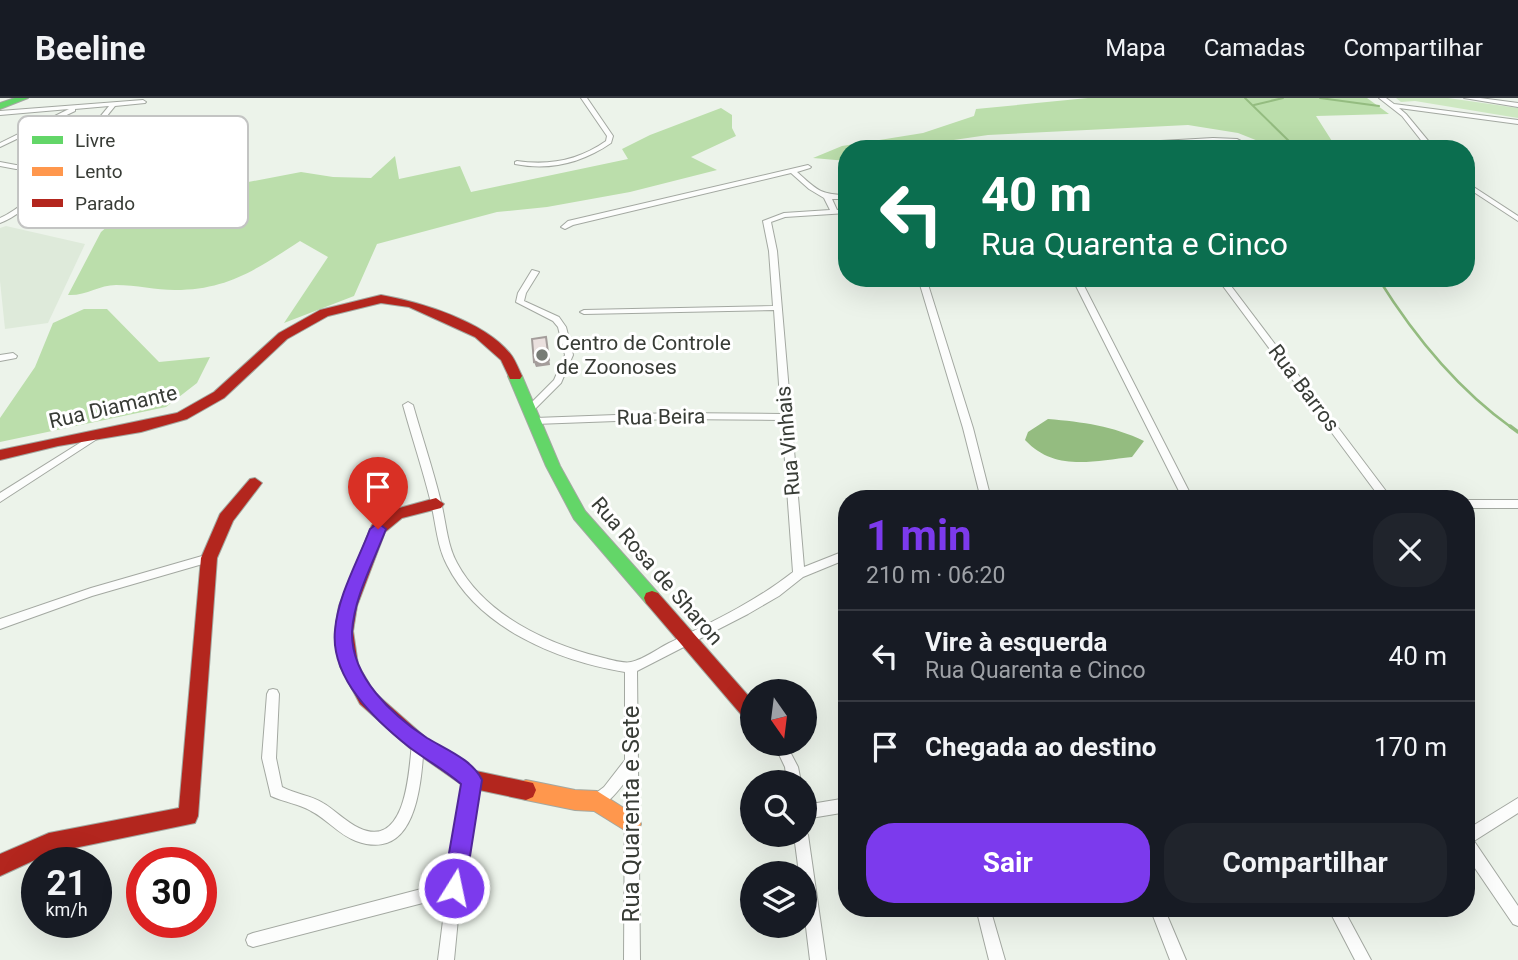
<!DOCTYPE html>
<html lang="pt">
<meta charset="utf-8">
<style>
:root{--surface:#171b24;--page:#20242c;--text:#f1f3f6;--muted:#9ea1a6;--line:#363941;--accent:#7c3aed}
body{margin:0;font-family:Roboto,sans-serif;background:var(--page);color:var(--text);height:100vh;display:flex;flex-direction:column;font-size:26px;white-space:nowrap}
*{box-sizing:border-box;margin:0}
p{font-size:23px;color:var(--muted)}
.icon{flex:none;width:38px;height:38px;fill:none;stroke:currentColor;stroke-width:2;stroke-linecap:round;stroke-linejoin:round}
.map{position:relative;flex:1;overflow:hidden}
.details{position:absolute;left:838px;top:392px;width:637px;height:427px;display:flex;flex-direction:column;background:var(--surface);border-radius:28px;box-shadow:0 7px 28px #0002}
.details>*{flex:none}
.top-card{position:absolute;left:838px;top:42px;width:637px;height:147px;border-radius:28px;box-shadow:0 7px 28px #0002;background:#0b6e4f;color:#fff;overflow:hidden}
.needle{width:46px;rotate:166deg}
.buttons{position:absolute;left:740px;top:581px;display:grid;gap:14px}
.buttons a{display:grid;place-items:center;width:77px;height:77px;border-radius:50%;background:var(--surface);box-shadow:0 7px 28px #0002;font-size:35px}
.speed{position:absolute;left:21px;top:749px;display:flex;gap:14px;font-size:35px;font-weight:700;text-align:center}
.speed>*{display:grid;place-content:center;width:91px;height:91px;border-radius:50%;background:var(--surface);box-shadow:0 7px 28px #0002;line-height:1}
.speed small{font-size:18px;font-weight:400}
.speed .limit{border:10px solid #d22;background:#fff;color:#111}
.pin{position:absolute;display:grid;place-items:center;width:60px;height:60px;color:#fff;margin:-72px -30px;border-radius:50% 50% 50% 0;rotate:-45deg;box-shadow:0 0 7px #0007}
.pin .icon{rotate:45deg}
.me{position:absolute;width:77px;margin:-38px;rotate:10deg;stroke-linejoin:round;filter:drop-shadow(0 0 5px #0008)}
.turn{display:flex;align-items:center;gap:24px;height:147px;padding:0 28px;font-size:32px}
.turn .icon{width:91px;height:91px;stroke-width:2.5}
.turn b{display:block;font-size:49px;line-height:60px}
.round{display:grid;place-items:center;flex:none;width:74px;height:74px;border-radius:28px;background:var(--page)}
.head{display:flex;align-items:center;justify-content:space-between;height:119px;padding:0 28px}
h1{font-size:42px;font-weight:700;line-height:52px;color:var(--accent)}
.button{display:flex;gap:14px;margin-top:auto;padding:14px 28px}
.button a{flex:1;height:80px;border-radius:28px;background:var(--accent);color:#fff;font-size:28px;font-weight:700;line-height:80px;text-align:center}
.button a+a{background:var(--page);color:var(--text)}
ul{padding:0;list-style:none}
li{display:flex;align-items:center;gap:21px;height:91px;padding:0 28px;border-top:2px solid var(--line)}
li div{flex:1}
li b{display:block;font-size:26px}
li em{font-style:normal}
header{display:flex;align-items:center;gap:42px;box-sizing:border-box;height:98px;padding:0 35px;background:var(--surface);border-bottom:2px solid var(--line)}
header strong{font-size:33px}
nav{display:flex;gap:38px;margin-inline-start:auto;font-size:24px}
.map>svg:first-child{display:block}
.built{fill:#deeada}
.green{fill:#cee8c2}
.forest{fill:#bbdeab}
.water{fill:#94bc80}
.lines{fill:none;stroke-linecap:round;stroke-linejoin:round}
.stream-far2{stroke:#94bc80;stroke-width:2}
.stream-far1{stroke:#94bc80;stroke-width:2.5}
.stream{stroke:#94bc80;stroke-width:3.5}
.street-casing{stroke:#a3a8a1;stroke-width:2}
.fast-casing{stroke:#a3a8a1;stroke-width:2}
.slow-casing{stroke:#a3a8a1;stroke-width:2}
.jam-casing{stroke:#a3a8a1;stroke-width:2}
.street{fill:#fcfdfc;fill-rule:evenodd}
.fast{fill:#63d668;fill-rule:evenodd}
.slow{fill:#ff974d;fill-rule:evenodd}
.jam{fill:#b3261e;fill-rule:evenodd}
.shaded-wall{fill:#a49d9b}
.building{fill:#eae0de;stroke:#a49d9b;stroke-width:2}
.route{fill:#7c3aed;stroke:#51269a;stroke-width:2}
.poi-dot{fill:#777c75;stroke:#fff;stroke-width:2.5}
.labels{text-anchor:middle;stroke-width:6;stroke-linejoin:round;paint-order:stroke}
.poi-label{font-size:21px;fill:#383c36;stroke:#fff;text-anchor:start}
.street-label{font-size:21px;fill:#383c36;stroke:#fff}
.near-street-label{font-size:24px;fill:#383c36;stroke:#fff}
.key{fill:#fff;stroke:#c3c4c3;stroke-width:2}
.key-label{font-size:19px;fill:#383c36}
</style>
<header>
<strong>Beeline</strong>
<nav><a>Mapa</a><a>Camadas</a><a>Compartilhar</a></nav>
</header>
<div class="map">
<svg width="1518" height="862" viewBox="0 0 1518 862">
<rect width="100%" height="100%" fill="#ecf3ea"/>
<path class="built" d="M6,128L85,146L48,225L5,231L0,183V130Z"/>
<path class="green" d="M1396,0H1448L1518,10V20L1415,3L1401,4Z"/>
<path class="forest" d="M1088,0H1367L1389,16L1316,18L1337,51H1278L1238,35L1188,27L988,37L940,44L924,51H847V63L813,60L842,48L923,35L974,18L976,11Z
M721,10L732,17V30L736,38L691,59L717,72L630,94L547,109L497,114L377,146L354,198L284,225L328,159L300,143C258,170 229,192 175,192C156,192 136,187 116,187C99,187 86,198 68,197L101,134L133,106L301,74L333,79L371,80L395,58L399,81L460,68L471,94L628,61L622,51L650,37Z
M84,211H107L159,264L210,259L197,285L166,309L0,344V320L35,269L53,225Z"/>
<path class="water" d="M1048,321C1083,324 1113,328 1144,343L1132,359C1093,363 1055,374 1025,342L1028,334Z"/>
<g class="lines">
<path class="stream-far2" d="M1245,0L1293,47
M1320,0L1379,8
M1254,7L1283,0"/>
<path class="stream-far1" d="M1378,180C1414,238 1456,290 1512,330"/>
<path class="stream" d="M1510,328L1518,334"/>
<defs>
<path id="street" d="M581,0H587L613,38L611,45C582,65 549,73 515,66V64L517,63C550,68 579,62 606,43L607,38Z
M1379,0H1386L1394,6L1518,22V26L1399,10L1406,16L1435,51H1428L1402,18Z
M1464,0H1480L1518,5V9Z
M143,2L146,4L145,5L115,8C88,41 39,111 0,125V120C23,110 40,89 56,71H16L0,68V64L16,67H60L109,8L75,11V13L0,49V45L69,11L0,17V13Z
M1213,40L1237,41L1256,51H1248L1236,45L1213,44L1094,51H1054L1057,49Z
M808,67L811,69L810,70L797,74C816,91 820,97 847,97V101H832L837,112L847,111V115L785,119L771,124L777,153L804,469L847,452V461L803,479L779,498L748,516L637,573L640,862H624L625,684C617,694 610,704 597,710L592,708L590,703L592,698L604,689L625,662V574C559,563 479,531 447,467C437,448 436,426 431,405C423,372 412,340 403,307L408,304L413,307C422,339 433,371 441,404C446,424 447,447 457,465C485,517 546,545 600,559C608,561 623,566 631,564C642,562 659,550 669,545C712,524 755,504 793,474L782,322L670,321L535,326L530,323L535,320L670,315L781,316L774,212L584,216L580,214L584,212L773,208L769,153L763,123L784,115L830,112L824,100L809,91L791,75L573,127L565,131L561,129L568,123Z
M1466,84L1518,118V123L1466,89Z
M532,172L539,174L526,195L524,203L559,219L566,229L573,257L561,285L533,313L530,314L525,311L554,282L565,257L558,229L553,223L516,204L518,195Z
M918,180H926L973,330L991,401H981L963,330Z
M1072,180H1080L1193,401H1183Z
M1217,180H1225L1392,401H1381Z
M13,255L17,258L16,260L0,263V257Z
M94,336L99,339L97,341L0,404V395Z
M1466,402H1518V410H1466Z
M209,456L213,457L214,460L213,463L92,498L0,531V521L91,490Z
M273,591L277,592L279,596L276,660L282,689C295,696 310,697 323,705C335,712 346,724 359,730C406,752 409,674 412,645L413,641L418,639L423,641L424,645C421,686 417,765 356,743C339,737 327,721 311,713C299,706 284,704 271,698L262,660L267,596L269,592Z
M774,646H786L798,669L801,684H787L785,669Z
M472,676L477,678L479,682L461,790L454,862H438L446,799L253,849L248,847L246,842L248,837L253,835L448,784L465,682L467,678Z
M847,700V714L805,721V707Z
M1518,700V715L1474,743L1518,808V828L1513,826L1466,757V732Z
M805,732L808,737L826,862H810L805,821V775H799L794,737H805Z
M976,810H990L1005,862H989Z
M1150,810H1164L1186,862H1170Z
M1328,810H1343L1371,862H1355Z"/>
<path id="fast" d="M15,0H28L0,11V5Z
M515,274L522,278L560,368L585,413L658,495L660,500L658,505L652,507L646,505L574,421L546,368L508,278Z"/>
<path id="slow" d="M526,682L575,692L597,693L638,719L641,726L638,733L631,736L594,713L575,712L526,702L519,699L516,692L519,685Z"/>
<path id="jam" d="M381,197C421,204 487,224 512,258C516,264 519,272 522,278L520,281H510L501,262L475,239L409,209L381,205L328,218L287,241L224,300L187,321L141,334L58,348L0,362V352L177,315L214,294L279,235L320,212Z
M255,380L262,385L233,423L217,460L198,718L195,725L50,755L0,778V756L49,735L179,710L201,460L220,416L250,381Z
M436,400L444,406L441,410L402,420L385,434L357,508L353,533L358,567L374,594L425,639L476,673L533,685L536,692L533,699L526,702L465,689L411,651L360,606L340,568L335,533L339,508L372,427L392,412Z
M652,493L658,495L752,602V623L745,621L646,505L644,500L646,495Z"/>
</defs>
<use href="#street" class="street-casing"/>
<use href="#fast" class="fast-casing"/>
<use href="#slow" class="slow-casing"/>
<use href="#jam" class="jam-casing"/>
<use href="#street" class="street"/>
<use href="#fast" class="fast"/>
<use href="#slow" class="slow"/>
<use href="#jam" class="jam"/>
</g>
<path class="shaded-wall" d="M546,239L550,267L536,269L534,264Z"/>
<path class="building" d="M546,239L549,262L534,264L532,241Z"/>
<path class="route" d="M378,425L386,431C374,463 354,499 352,534C351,579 392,617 427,640C445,651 473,662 482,682L465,790L462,798L454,801L446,798L443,790L461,686C445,672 426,662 409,649C375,622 330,580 335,532C338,497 358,463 370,431Z"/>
<circle class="poi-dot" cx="542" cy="257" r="7"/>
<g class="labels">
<g class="poi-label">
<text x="556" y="252">Centro de Controle<tspan x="556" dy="24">de Zoonoses</tspan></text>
</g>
<g class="street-label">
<text transform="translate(1304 290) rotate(53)" y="7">Rua Barros</text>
<text transform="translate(113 309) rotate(-13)" y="7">Rua Diamante</text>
<text transform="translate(661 319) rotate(-1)" y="7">Rua Beira</text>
<text transform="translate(788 343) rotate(-95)" y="7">Rua Vinhais</text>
<text transform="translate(657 473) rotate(49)" y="7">Rua Rosa de Sharon</text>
</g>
<g class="near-street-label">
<text transform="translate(631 716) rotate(-90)" y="8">Rua Quarenta e Sete</text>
</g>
</g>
<rect x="18" y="18" width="230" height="112" rx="10" class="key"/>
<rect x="32" y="38" width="31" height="8" fill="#63d668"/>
<rect x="32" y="69" width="31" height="9" fill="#ff974d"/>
<rect x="32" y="101" width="31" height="8" fill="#b3261e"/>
<g class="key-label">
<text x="75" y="49">Livre</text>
<text x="75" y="80">Lento</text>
<text x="75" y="112">Parado</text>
</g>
</svg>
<div class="buttons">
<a><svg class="needle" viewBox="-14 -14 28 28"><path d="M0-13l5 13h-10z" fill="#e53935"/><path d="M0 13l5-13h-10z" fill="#9ea1a6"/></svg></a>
<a><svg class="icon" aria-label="search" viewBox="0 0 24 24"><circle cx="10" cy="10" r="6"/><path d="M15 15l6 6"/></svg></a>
<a><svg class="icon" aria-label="layers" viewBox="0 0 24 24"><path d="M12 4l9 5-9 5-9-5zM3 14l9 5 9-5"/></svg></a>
</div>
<div class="speed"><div>21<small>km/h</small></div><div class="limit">30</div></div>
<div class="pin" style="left:378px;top:431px;background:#d93025"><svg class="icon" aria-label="arrive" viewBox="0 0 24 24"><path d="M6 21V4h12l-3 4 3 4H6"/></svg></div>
<svg class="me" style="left:454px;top:790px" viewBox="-20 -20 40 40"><circle r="17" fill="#7c3aed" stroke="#fff" stroke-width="3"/><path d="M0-11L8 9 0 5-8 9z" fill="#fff"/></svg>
<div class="top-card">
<div class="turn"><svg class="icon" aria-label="left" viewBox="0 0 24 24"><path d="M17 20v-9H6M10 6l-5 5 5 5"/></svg><div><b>40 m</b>Rua Quarenta e Cinco</div></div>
</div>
<section class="details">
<div class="head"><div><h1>1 min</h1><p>210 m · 06:20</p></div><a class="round"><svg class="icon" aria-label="close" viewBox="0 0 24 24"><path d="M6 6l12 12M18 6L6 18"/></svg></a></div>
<ul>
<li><svg class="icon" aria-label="left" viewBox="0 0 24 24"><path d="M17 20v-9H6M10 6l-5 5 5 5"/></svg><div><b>Vire à esquerda</b><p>Rua Quarenta e Cinco</p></div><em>40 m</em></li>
<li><svg class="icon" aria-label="arrive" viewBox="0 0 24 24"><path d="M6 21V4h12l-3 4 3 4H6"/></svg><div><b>Chegada ao destino</b></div><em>170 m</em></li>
</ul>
<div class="button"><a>Sair</a><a>Compartilhar</a></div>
</section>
</div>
